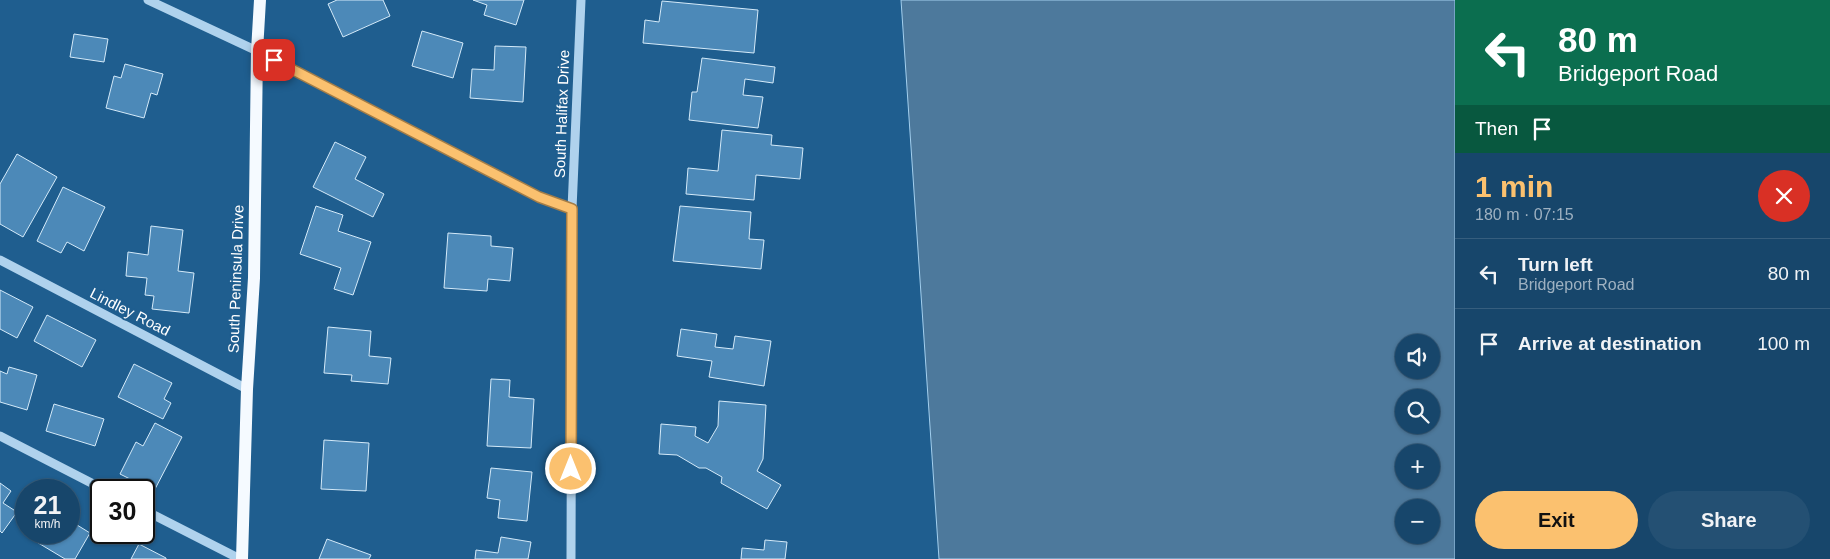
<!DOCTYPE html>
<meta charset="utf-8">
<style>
:root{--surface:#17466b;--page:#245073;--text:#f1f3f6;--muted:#9eb1c1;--line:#365e7e;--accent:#fbc16f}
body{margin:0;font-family:Helvetica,sans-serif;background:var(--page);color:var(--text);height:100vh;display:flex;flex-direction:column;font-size:19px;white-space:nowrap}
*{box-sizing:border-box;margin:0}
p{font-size:16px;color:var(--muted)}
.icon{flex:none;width:28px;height:28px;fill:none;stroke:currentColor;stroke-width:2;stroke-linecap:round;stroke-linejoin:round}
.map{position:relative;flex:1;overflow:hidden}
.panel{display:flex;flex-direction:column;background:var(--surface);width:375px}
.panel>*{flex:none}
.top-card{background:#0b6e4f;color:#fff;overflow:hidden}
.fabs{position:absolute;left:1395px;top:334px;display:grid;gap:10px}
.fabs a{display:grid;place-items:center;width:45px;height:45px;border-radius:50%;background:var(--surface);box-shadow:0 1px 4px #0004,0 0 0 1px var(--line);font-size:25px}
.speed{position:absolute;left:15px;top:479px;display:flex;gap:10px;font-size:25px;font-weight:700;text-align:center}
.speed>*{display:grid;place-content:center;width:65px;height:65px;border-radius:50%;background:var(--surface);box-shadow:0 1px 4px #0004,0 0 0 1px var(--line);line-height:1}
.speed small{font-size:12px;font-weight:400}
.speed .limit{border:2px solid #111;border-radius:8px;background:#fff;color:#111}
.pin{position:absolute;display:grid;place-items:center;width:42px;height:42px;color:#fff;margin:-21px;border-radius:10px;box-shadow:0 2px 8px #0006}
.me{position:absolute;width:55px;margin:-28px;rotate:0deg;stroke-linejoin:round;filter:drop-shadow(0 0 4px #0008)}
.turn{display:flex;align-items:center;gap:18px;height:105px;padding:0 20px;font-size:22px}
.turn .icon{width:65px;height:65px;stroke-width:2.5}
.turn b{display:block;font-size:35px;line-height:42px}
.then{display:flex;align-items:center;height:48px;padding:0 20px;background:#0003;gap:10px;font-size:19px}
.round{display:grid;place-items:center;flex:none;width:52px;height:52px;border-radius:26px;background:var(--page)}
.headline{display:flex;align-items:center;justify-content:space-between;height:85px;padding:0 20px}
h1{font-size:30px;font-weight:700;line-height:38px;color:var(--accent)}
.button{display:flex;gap:10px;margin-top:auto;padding:10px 20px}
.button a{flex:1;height:58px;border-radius:30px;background:var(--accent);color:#111;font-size:20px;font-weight:700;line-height:58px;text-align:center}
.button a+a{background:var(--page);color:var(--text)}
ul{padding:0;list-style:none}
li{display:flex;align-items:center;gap:15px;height:70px;padding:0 20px;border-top:1px solid var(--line)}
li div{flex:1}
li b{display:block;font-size:19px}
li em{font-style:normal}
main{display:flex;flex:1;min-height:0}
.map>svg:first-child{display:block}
.water{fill:#4d799c;stroke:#a3cfee;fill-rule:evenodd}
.building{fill:#4c89b8;stroke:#d4eaf9}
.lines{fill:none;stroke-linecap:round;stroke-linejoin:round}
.minor{stroke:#afd2ed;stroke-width:9}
.major{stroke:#f5faff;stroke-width:12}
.route-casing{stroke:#a37d48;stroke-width:12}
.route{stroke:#fbc16f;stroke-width:9}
.labels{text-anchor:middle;stroke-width:4;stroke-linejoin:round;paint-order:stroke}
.street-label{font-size:15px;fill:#fff;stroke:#1f5e8f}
</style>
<main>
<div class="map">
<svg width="1455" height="559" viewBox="0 0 1455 559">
<rect width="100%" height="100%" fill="#1f5e8f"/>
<path class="water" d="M901,0H1455V559H939ZM1404,342H1431V370H1404ZM1404,398H1431V425H1404ZM1404,452H1431V480H1404ZM1404,508H1431V535H1404Z"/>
<path class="building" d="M337,0H383L390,16L343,37L328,4Z
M473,0H524L516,25L484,15L487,5Z
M662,1L758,10L754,53L643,43L645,20L659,22Z
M422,31L463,43L453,78L412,66Z
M74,34L108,39L104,62L70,57Z
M495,46L526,47L523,102L470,98L472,69L494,70Z
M702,58L775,67L773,83L745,79L743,95L763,97L758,128L689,120L692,92H697Z
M125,64L163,74L157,95L151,93L144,118L106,108L114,76L121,78Z
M722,130L772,135L771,145L803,148L800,179L756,175L754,200L686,194L688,168L718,171Z
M335,142L366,157L355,179L384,194L373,217L313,187Z
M17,154L57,177L23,237L0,224V184Z
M63,187L105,207L84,251L67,242L61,253L37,241Z
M316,206L343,215L338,231L371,242L353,295L334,289L341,268L300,254Z
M680,206L751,212L749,239L764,240L761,269L673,261Z
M151,226L183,230L178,271L194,273L189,313L152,309L154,296L145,295L147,278L126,276L128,252L148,255Z
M448,233L491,236V246L513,248L510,281L488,279L487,291L444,288Z
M0,290L33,307L17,338L0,329Z
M47,315L96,340L82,367L34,341Z
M328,327L371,331L369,356L391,358L388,384L351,381L352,375L324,373Z
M681,329L717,334L715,347L733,349L735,336L771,341L764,386L709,377L712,361L677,356Z
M134,364L172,383L164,399L171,403L163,419L118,397Z
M9,367L37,375L27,410L0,402V371L7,374Z
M491,379L510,380L509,397L534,399L531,448L487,446Z
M719,401L766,405L763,459L757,471L781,485L767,509L721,483L722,477L706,468H699L677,455L659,454L661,424L696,427L695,436L708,443L718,426Z
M54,404L104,419L95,446L46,431Z
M155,423L182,437L154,491L120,474L136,442L143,446Z
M324,440L369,443L366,491L321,489Z
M491,468L532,472L527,521L498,518L500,500L487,498Z
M0,483L11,491L3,503L17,512L2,533L0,531Z
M69,520L90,533L75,559H65L35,541L40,532H69Z
M501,537L531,542L528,559H475L476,550L498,553Z
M327,539L371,555L369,559H319Z
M765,540L787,542L785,559H741L742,548L764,550Z
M139,544L166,558V559H131Z"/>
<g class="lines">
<path class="minor" d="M148,0L257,51L539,197L572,209
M0,260L247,389
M0,436L105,490
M144,510L240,559
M571,559L572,209L581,0"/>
<path class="major" d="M242,559L247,389L254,278L257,51L260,0"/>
</g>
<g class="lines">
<defs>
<path id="route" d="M274,60L539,197L572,209L571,469"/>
</defs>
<use href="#route" class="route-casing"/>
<use href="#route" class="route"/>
</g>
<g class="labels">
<g class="street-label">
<text transform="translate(562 114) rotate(-88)" y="5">South Halifax Drive</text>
<text transform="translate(236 279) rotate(-88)" y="5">South Peninsula Drive</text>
<text transform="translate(130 312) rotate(27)" y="5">Lindley Road</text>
</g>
</g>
</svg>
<div class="fabs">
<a><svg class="icon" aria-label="sound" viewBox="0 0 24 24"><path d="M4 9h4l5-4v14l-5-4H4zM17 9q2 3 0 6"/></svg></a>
<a><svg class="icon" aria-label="search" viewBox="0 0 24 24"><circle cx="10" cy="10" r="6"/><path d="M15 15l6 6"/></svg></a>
<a>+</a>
<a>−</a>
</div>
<div class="speed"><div>21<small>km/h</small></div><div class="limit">30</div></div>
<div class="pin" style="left:274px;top:60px;background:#d93025"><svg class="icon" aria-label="arrive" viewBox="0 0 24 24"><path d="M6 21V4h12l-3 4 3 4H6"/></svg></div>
<svg class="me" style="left:571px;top:469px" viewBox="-20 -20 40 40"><circle r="17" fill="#fbc16f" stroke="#fff" stroke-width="3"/><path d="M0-11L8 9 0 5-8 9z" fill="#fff"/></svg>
</div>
<section class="panel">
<div class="top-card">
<div class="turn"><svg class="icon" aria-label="left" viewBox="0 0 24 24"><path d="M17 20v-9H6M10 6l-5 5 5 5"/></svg><div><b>80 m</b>Bridgeport Road</div></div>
<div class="then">Then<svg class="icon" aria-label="arrive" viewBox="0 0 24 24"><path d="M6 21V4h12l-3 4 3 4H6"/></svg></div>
</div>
<div class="headline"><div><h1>1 min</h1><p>180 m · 07:15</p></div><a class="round" style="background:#d93025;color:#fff"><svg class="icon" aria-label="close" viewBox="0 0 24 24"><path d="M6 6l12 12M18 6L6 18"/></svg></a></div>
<ul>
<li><svg class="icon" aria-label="left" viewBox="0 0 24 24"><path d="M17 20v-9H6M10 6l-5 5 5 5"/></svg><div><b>Turn left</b><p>Bridgeport Road</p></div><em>80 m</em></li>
<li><svg class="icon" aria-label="arrive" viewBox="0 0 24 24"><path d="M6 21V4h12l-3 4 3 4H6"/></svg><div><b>Arrive at destination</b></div><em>100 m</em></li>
</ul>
<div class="button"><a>Exit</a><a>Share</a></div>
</section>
</main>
